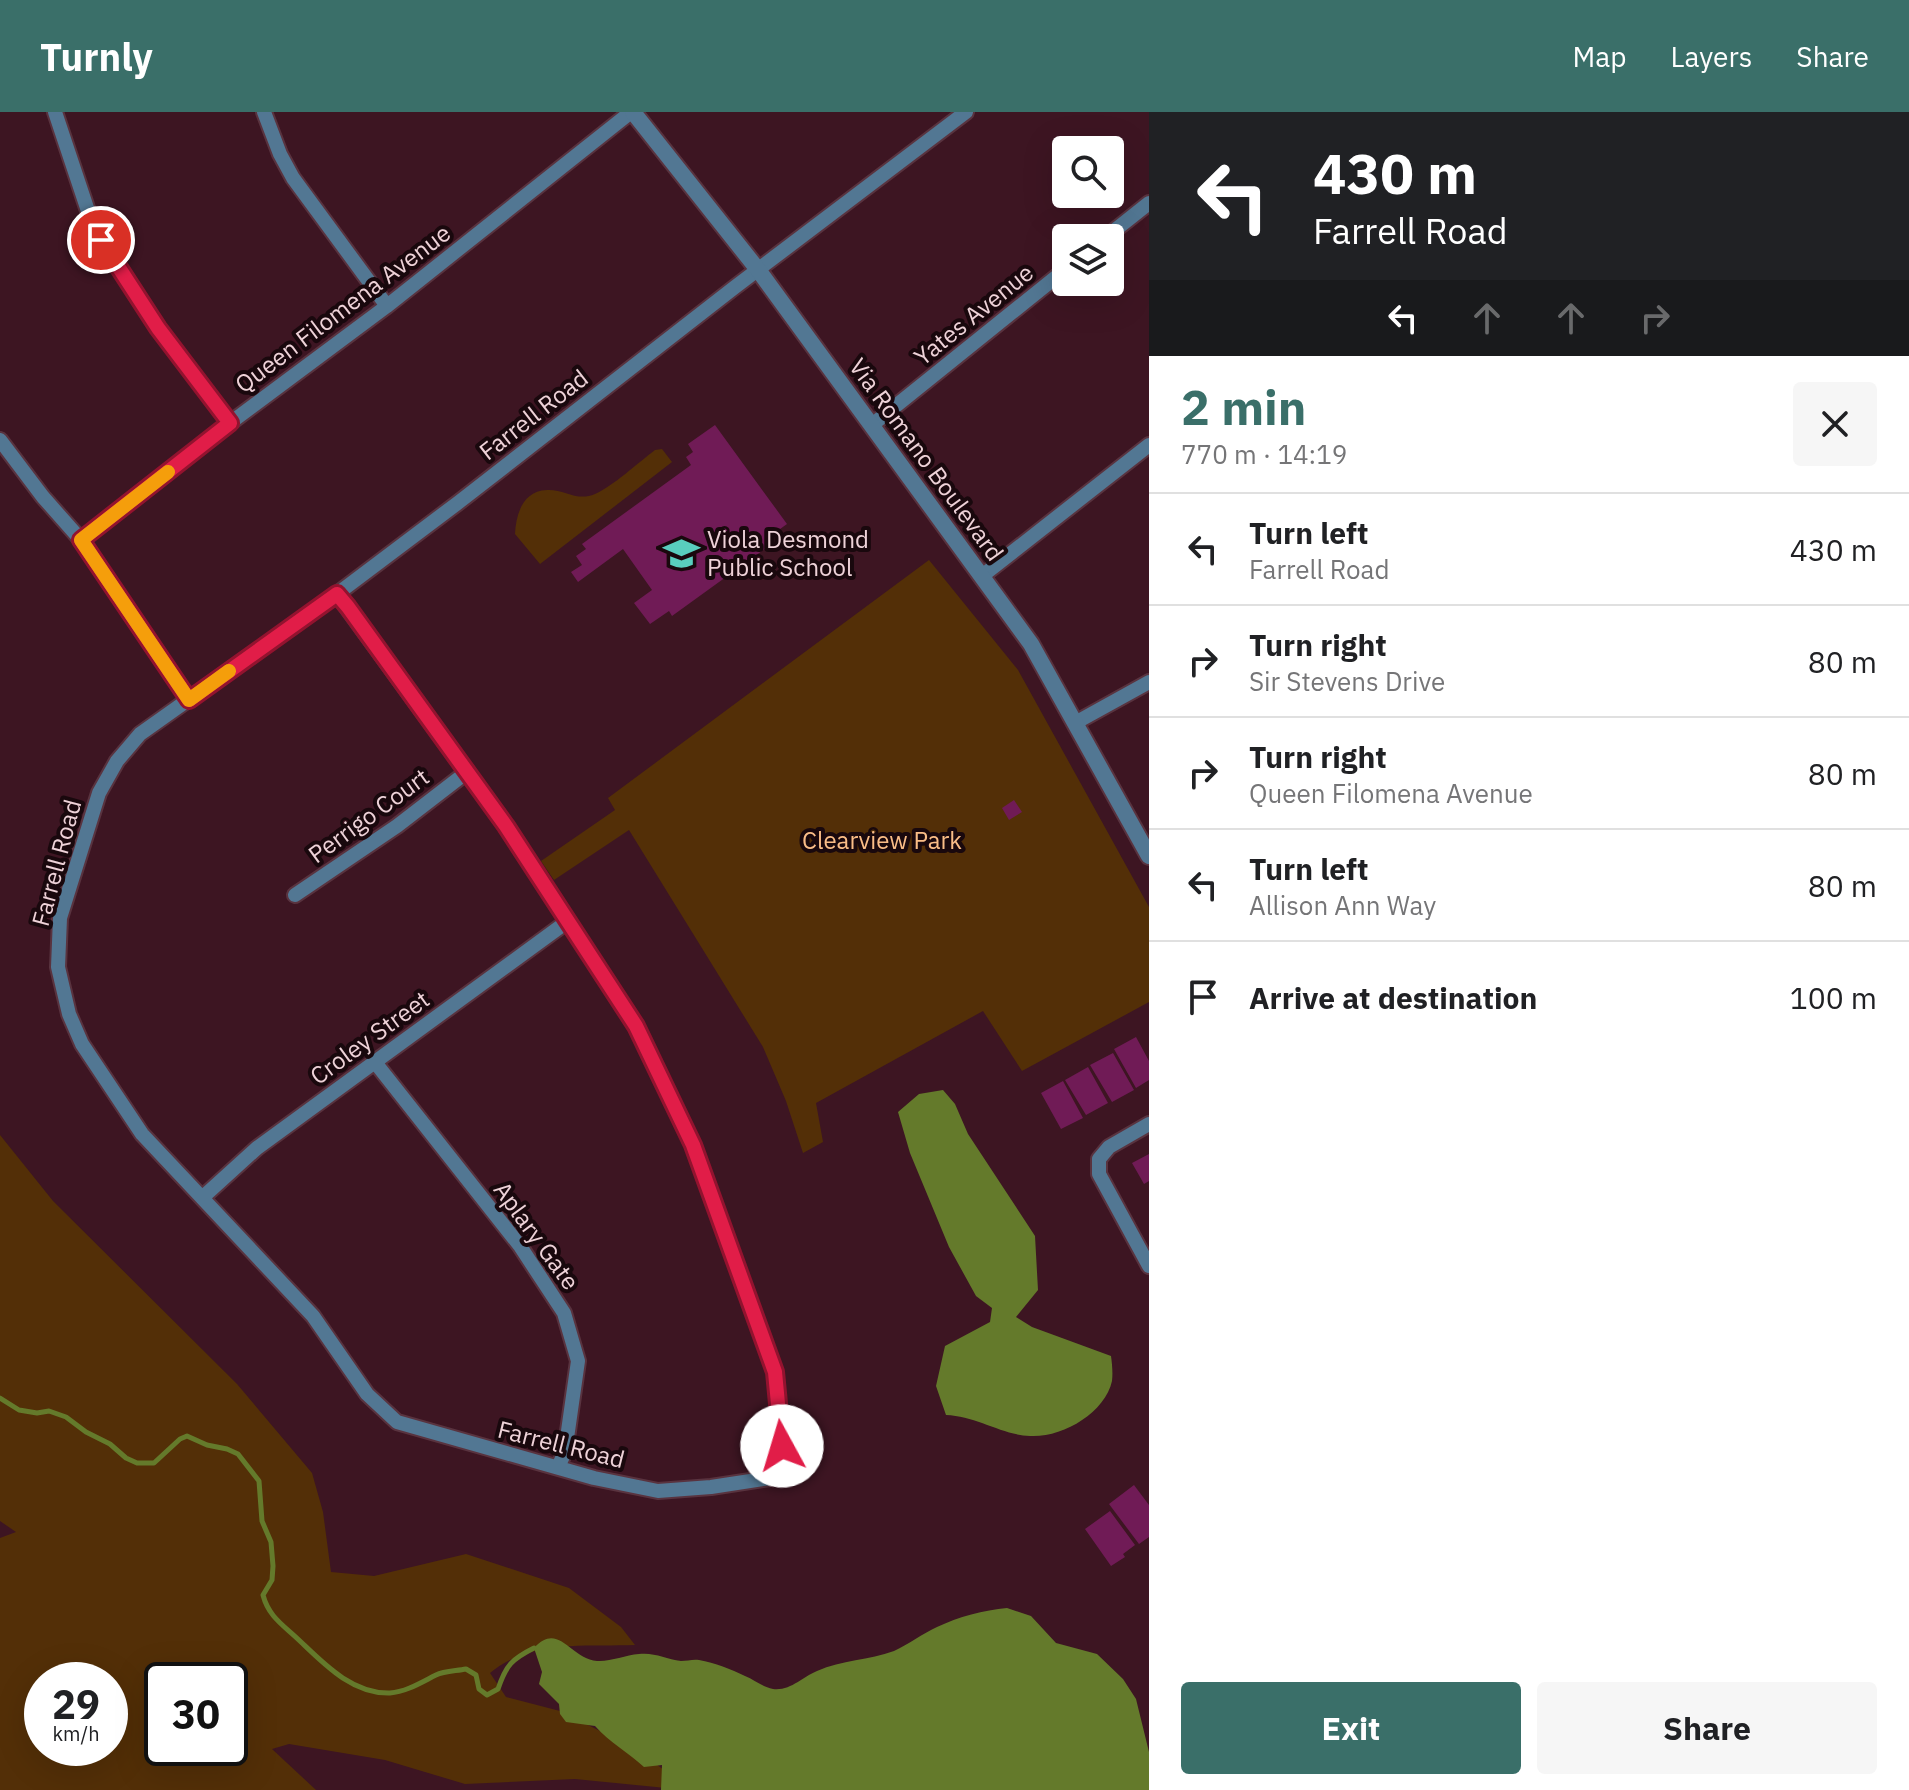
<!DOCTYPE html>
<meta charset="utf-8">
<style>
:root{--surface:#fff;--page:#f6f6f6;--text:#202124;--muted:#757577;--line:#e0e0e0;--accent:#3a6f69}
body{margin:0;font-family:"IBM Plex Sans",sans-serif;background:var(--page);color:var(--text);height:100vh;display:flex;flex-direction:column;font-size:30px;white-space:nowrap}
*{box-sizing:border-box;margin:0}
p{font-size:26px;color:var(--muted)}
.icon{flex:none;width:44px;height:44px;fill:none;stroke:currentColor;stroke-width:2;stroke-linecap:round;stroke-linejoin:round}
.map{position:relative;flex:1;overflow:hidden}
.details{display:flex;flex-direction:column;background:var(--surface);width:760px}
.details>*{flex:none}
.guide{background:#202124;color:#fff;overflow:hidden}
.buttons{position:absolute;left:1052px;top:24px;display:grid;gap:16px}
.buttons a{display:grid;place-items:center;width:72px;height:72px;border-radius:8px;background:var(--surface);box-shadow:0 8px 32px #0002;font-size:40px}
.speed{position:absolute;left:24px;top:1550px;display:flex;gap:16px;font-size:40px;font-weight:700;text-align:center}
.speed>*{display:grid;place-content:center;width:104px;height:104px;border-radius:50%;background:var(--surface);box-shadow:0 8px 32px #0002;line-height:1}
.speed small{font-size:20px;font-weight:400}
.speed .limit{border:4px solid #111;border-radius:12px;background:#fff;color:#111}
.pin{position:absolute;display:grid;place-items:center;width:68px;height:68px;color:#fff;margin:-34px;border:4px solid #fff;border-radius:50%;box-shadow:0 2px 8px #0007}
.me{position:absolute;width:88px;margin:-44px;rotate:354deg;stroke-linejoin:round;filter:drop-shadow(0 0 6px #0008)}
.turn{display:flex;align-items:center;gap:28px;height:168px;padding:0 32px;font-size:36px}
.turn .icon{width:104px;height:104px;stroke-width:2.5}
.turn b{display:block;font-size:56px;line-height:68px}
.lanes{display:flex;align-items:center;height:76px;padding:0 32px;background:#0003;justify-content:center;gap:40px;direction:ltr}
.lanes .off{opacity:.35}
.round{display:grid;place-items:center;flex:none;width:84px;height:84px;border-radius:8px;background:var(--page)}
.summary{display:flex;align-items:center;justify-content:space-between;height:136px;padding:0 32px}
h1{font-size:48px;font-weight:800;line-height:60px;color:var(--accent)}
.primary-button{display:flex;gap:16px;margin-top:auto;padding:16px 32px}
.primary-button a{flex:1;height:92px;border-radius:8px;background:var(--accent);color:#fff;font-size:32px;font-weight:800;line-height:92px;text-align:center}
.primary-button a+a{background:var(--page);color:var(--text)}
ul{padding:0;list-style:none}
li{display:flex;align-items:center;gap:24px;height:112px;padding:0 32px;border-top:2px solid var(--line)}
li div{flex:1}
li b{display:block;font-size:30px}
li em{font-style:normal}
header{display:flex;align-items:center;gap:48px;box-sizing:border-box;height:112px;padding:0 40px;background:var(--accent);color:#fff}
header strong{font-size:38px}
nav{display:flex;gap:44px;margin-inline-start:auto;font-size:28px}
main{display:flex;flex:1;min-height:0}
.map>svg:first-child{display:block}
.green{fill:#532f07;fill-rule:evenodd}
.water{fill:#647a2b}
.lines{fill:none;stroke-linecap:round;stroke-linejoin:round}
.stream{stroke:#647a2b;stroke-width:5}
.building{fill:#701b56}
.minor-casing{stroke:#59333f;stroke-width:18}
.tertiary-casing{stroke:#59333f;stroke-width:20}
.minor{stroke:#527793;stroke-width:14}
.tertiary{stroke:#527793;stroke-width:16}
.route-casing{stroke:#92132f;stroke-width:20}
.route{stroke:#e11d48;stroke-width:14}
.slow{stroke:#f59e0b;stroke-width:14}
.labels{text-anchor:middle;stroke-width:8;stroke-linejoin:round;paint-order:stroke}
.street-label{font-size:24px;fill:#eed2d8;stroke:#19080d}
.poi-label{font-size:24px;fill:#eed2d8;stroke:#19080d;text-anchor:start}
.park-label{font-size:24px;fill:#fabd87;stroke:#19080d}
</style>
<header>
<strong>Turnly</strong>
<nav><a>Map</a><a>Layers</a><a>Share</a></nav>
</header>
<main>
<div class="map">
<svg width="1149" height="1678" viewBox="0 0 1149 1678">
<rect width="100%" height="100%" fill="#3d1522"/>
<path class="green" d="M662,337L672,350L540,452L515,422C516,403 522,379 547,378C564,377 577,390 595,382C612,375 639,350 655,338Z
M929,448L1018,558L1149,795V890L1022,959L983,899L816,991L823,1030L803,1041L786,989L763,935L629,718L554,768L541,749L615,698L608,686Z
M0,1023L53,1089L237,1272L312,1361L323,1400L331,1460L374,1464L466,1442L569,1476L621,1515L635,1533C585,1535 531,1527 490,1561L506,1585L560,1599L636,1637L664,1658L666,1676L575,1667L465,1672L385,1648L289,1632L272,1637L316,1678H0V1426L16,1420L0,1409ZM42,1568H110V1636H42ZM162,1568H230V1636H162Z"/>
<path class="water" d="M943,978L955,992L968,1022L1035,1124L1038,1178L1016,1205L1032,1215L1111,1244C1112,1251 1113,1261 1112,1269C1105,1301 1062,1326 1030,1324C1002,1323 976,1304 946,1303L936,1274L945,1234L990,1210L992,1196L976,1184L949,1135L910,1041L898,1000L919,982Z
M1007,1496L1031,1504L1056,1531L1097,1542L1123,1567L1136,1587L1149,1640V1678H661L662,1653L644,1655C628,1640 610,1631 595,1614L566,1610L560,1602L559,1592L539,1572L542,1560L534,1536C559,1509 570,1547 597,1549C610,1550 625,1543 639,1542C654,1540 666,1547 681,1549C687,1549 693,1547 699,1548C715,1551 731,1557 745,1564C755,1568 762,1575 773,1577C791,1579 802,1565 817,1559C842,1548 869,1548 894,1539C909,1532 922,1522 937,1515C958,1505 984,1498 1007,1496Z"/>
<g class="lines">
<path class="stream" d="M0,1286L19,1298L37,1301L49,1299L66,1305L86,1320L110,1332L126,1346L137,1351H154L180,1327L187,1324L207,1333L227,1337L238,1342L259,1369L262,1409L271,1430L273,1454L272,1468L263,1483C269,1506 285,1514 301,1530C325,1553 353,1582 390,1581C406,1580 422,1570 436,1563C444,1559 456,1559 466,1557L476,1563L479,1577L487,1583L498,1577C506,1553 512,1547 534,1536"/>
</g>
<path class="building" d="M715,313L787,412L769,425L773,431L672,504L669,499L650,512L634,491L652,478L623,437L578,470L571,460L582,453L576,444L586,437L582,432L691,353L686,345L693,340L688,332Z
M1014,688L1022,700L1009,708L1002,696Z
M1136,925L1149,949V968L1136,976L1114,937Z
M1113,941L1134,978L1112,990L1090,953Z
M1088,955L1108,991L1086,1003L1065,968Z
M1063,969L1083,1006L1061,1017L1041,981Z
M1149,1042V1069L1144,1072L1132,1051Z
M1134,1373L1149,1393V1425L1139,1432L1109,1392Z
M1110,1399L1135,1433L1123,1442L1125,1445L1111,1454L1085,1417Z"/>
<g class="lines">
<defs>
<path id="minor" d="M55,0L93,114L158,216L230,311
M264,0L280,42L293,66L387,194
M1105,126L1149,91
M872,313L1066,157
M0,328L43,385L81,428L189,588
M81,428L230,311L387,194L631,0
M982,464L1149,333
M337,482L506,714L636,914L693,1033L775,1260L785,1359L770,1366L711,1375L658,1379L594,1366L397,1310L367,1282L313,1204L142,1022L82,932L69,902L58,855L60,806L99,681L117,649L140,622L337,482L459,390L735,175L966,0
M1075,611L1149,570
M295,783L397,714L467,660
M374,949L520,1134L564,1201L578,1249L565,1340L558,1355
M1149,1012L1109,1035L1099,1047V1062L1149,1154
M203,1085L257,1036L568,809"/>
<path id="tertiary" d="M633,0L759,159L1031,532L1149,744"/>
</defs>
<use href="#minor" class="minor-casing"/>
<use href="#tertiary" class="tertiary-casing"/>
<use href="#minor" class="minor"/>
<use href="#tertiary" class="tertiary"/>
</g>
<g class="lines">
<defs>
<path id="route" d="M101,128L158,216L230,311L81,428L189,588L337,482L348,495L506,714L636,914L693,1033L775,1260L782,1334"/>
</defs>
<use href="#route" class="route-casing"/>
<use href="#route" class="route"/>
<path class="slow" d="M168,360L81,428L189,588L229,559"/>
</g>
<defs>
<symbol id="school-bare" viewBox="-9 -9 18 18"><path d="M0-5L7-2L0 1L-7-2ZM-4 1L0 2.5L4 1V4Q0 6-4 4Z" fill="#59cebe" stroke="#19080d" stroke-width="2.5" paint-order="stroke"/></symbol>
</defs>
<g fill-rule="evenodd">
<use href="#school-bare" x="656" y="416" width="51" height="51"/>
</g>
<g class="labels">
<g class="street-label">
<text transform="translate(343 197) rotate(-37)" y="8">Queen Filomena Avenue</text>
<text transform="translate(974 203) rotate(-39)" y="8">Yates Avenue</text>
<text transform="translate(534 303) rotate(-38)" y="8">Farrell Road</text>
<text transform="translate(926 348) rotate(54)" y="8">Via Romano Boulevard</text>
<text transform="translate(369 704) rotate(-36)" y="8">Perrigo Court</text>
<text transform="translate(57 751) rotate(-75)" y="8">Farrell Road</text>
<text transform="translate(370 926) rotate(-36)" y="8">Croley Street</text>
<text transform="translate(536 1124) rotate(54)" y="8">Aplary Gate</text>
<text transform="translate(561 1333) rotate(14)" y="8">Farrell Road</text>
</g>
<g class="poi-label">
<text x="707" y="436">Viola Desmond<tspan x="707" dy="28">Public School</tspan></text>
</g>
<g class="park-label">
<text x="882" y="737">Clearview Park</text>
</g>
</g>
</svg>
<div class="buttons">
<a><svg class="icon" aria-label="search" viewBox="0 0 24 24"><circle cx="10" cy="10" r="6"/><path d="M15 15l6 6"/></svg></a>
<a><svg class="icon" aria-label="layers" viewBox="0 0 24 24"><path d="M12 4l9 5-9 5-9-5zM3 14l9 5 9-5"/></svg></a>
</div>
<div class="speed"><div>29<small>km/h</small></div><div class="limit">30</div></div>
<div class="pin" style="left:101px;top:128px;background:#d93025"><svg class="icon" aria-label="arrive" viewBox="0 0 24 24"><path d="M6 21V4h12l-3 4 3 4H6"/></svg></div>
<svg class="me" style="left:782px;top:1334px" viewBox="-20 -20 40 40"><circle r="19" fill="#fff"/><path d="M0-13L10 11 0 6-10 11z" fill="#e11d48"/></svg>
</div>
<section class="details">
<div class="guide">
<div class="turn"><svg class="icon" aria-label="left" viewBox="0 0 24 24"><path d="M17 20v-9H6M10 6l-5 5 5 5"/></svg><div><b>430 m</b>Farrell Road</div></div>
<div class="lanes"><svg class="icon" aria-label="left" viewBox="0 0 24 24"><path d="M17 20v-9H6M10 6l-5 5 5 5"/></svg><svg class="icon off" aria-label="ahead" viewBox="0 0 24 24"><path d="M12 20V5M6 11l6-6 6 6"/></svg><svg class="icon off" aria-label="ahead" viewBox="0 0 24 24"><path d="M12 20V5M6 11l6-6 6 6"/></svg><svg class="icon off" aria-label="right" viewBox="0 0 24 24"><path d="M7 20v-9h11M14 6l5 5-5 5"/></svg></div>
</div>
<div class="summary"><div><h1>2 min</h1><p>770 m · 14:19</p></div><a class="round"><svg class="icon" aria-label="close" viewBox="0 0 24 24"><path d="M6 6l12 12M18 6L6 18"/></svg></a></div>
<ul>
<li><svg class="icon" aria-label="left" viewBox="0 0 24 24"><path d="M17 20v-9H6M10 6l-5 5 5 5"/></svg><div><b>Turn left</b><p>Farrell Road</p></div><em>430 m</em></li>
<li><svg class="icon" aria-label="right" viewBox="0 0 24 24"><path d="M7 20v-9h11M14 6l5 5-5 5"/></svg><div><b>Turn right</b><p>Sir Stevens Drive</p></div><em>80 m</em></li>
<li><svg class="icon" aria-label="right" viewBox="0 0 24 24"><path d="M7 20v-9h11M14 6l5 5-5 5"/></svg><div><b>Turn right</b><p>Queen Filomena Avenue</p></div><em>80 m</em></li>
<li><svg class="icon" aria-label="left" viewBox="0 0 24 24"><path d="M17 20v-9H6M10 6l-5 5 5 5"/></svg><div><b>Turn left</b><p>Allison Ann Way</p></div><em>80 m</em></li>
<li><svg class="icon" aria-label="arrive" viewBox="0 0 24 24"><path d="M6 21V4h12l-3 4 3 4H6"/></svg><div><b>Arrive at destination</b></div><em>100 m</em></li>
</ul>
<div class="primary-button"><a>Exit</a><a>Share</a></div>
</section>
</main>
